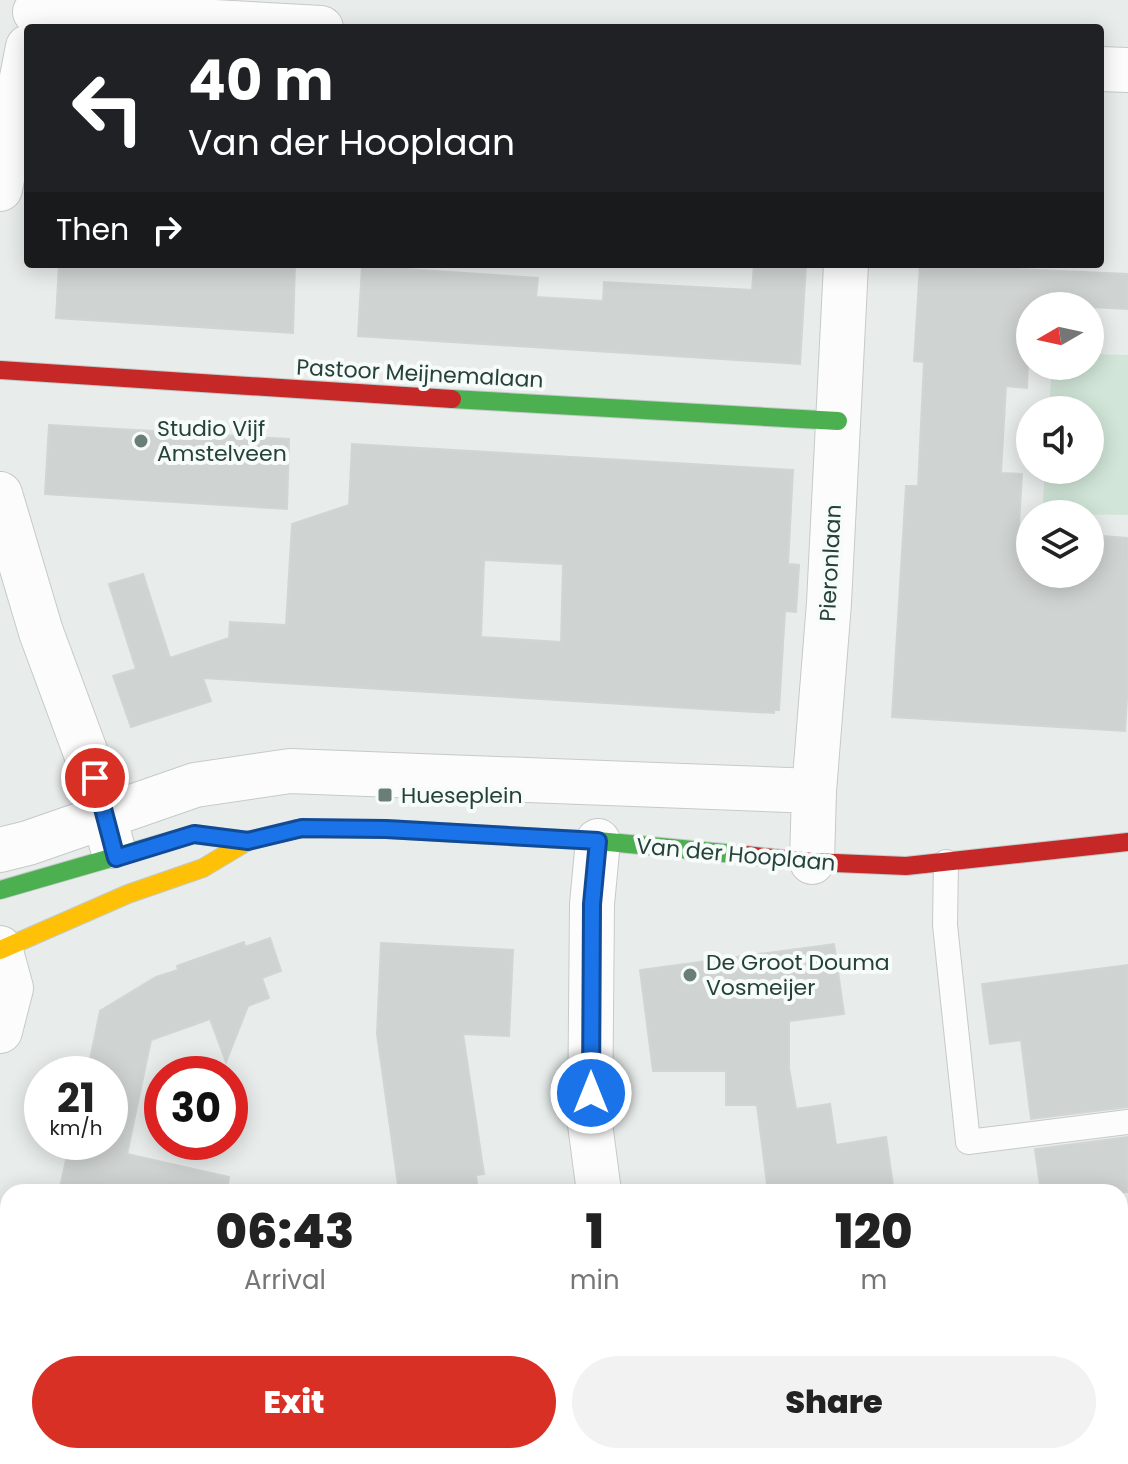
<!DOCTYPE html>
<style>
:root{--surface:#fff;--page:#f2f2f2;--text:#222;--muted:#767676;--accent:#d93025}
body{margin:0;font-family:Poppins,sans-serif;background:var(--page);color:var(--text);height:100vh;display:flex;flex-direction:column;font-size:30px;white-space:nowrap}
*{box-sizing:border-box;margin:0}
p{font-size:26px;color:var(--muted)}
.icon{flex:none;width:44px;height:44px;fill:none;stroke:currentColor;stroke-width:2;stroke-linecap:round;stroke-linejoin:round}
.map{position:relative;flex:1;overflow:hidden}
.details{position:absolute;left:0px;top:1184px;width:1128px;height:280px;display:flex;flex-direction:column;background:var(--surface);border-radius:24px 24px 0 0;box-shadow:0 4px 20px #0003}
.details>*{flex:none}
.guide{position:absolute;left:24px;top:24px;width:1080px;height:244px;border-radius:8px;box-shadow:0 4px 20px #0003;background:#202124;color:#fff;overflow:hidden}
.needle{width:52px;rotate:261deg}
.tools{position:absolute;left:1016px;top:292px;display:grid;gap:16px}
.tools a{display:grid;place-items:center;width:88px;height:88px;border-radius:50%;background:var(--surface);box-shadow:0 4px 20px #0003;font-size:40px}
.speed{position:absolute;left:24px;top:1056px;display:flex;gap:16px;font-size:40px;font-weight:700;text-align:center}
.speed>*{display:grid;place-content:center;width:104px;height:104px;border-radius:50%;background:var(--surface);box-shadow:0 4px 20px #0003;line-height:1}
.speed small{font-size:20px;font-weight:400}
.speed .limit{border:12px solid #d22;background:#fff;color:#111}
.pin{position:absolute;display:grid;place-items:center;width:68px;height:68px;color:#fff;margin:-34px;border:4px solid #fff;border-radius:50%;box-shadow:0 2px 8px #0007}
.me{position:absolute;width:88px;margin:-44px;rotate:0deg;stroke-linejoin:round;filter:drop-shadow(0 0 6px #0008)}
.turn{display:flex;align-items:center;gap:28px;height:168px;padding:0 32px;font-size:36px}
.turn .icon{width:104px;height:104px;stroke-width:2.5}
.turn b{display:block;font-size:56px;line-height:68px}
.then{display:flex;align-items:center;height:76px;padding:0 32px;background:#0003;gap:16px;font-size:30px}
.eta{display:flex;justify-content:space-evenly;align-items:center;height:136px;text-align:center}
.eta b{font-size:48px;font-weight:800;line-height:56px}
.action{display:flex;gap:16px;margin-top:auto;padding:16px 32px}
.action a{flex:1;height:92px;border-radius:48px;background:var(--accent);color:#fff;font-size:32px;font-weight:800;line-height:92px;text-align:center}
.action a+a{background:var(--page);color:var(--text)}
.map>svg:first-child{display:block}
.green{fill:#d1e6d8}
.building{fill:#cfd4d2;stroke:#d1d6d4;stroke-width:2;fill-rule:evenodd}
.lines{fill:none;stroke-linecap:round;stroke-linejoin:round}
.lane-casing{stroke:#c5cac8;stroke-width:26}
.street-casing{stroke:#c5cac8;stroke-width:46}
.fast-casing{stroke:#c3cbc8;stroke-width:20}
.slow-casing{stroke:#c3cbc8;stroke-width:20}
.jam-casing{stroke:#c3cbc8;stroke-width:20}
.lane{stroke:#fcfcfc;stroke-width:24}
.street{stroke:#fcfcfc;stroke-width:44}
.fast{stroke:#4caf50;stroke-width:18}
.slow{stroke:#ffc107;stroke-width:18}
.jam{stroke:#c62828;stroke-width:18}
.route-casing{stroke:#114b97;stroke-width:20}
.route{stroke:#1a73e8;stroke-width:14}
.poi-dot{fill:#697e78;stroke:#f7fbf9;stroke-width:3}
.labels{text-anchor:middle;stroke-width:8;stroke-linejoin:round;paint-order:stroke}
.street-label{font-size:22px;fill:#24423a;stroke:#f7fbf9}
.poi-label{font-size:22px;fill:#24423a;stroke:#f7fbf9;text-anchor:start}
</style>
<div class="map">
<svg width="1128" height="1464" viewBox="0 0 1128 1464">
<rect width="100%" height="100%" fill="#e8edeb"/>
<path class="green" d="M1090,354L1128,355V515L1042,514L1045,470H1090V410H1049L1052,366H1090Z"/>
<path class="building" d="M59,264H295L293,333L56,318Z
M754,264H806L800,364L358,336L362,266L538,278L536,297L603,301L604,282L752,290Z
M920,264H973V267L1128,274V309L1033,304L1030,306L1027,388L1006,386L1001,473L1022,474L1017,558L1030,559V574H1090L1091,535L1128,538V681L1125,731L892,717L906,486H918L924,362L914,361Z
M49,425L289,439L287,509L45,494Z
M352,444L793,470L788,564L799,565L796,612L785,611L779,710H774V713L720,710L203,678L211,701L131,727L113,676L136,669L109,584L143,574L170,658L229,638L230,622L286,625L292,524L349,505ZM484,560L563,564L561,642L481,637Z
M270,938L281,971L262,978L269,998L248,1006L226,1062L210,1019L151,1040L127,1154L229,1177L227,1192H59L70,1142H110V1074H87L100,1011L156,977L178,970L177,966L244,942L245,947Z
M381,943L513,950L509,1036L463,1034L484,1174L476,1175L478,1192H399L377,1034Z
M834,944L844,1014L789,1021V1068L796,1109L830,1104L836,1145L886,1137L894,1192H768L757,1105H726V1071H653L640,970Z
M1128,965V1107L1031,1119L1021,1040L990,1044L982,984Z
M1128,1137V1192H1041L1035,1149Z"/>
<g class="lines">
<defs>
<path id="lane" d="M946,862L945,925L968,1142L1128,1122
M756,1456V1464"/>
<path id="street" d="M35,12L321,28
M1100,69L1128,70
M0,189L28,47
M0,494L41,632L95,778L112,846
M598,841L592,904L590,1124L599,1192
M0,850L28,843L195,785L290,771L814,791
M812,862L814,791L829,603L846,264
M0,948L11,988L0,1031
M1120,1376L1128,1375
M526,1464L536,1456"/>
<path id="fast" d="M452,399L838,421
M297,829H386L598,841L745,855
M0,890L194,834L248,841
M0,1329L8,1337
M102,1456L115,1464"/>
<path id="slow" d="M0,950L128,894L203,868L248,841L297,829
M0,1390L8,1395"/>
<path id="jam" d="M0,370L452,399
M745,855L812,862L906,866L1128,842"/>
</defs>
<use href="#lane" class="lane-casing"/>
<use href="#street" class="street-casing"/>
<use href="#fast" class="fast-casing"/>
<use href="#slow" class="slow-casing"/>
<use href="#jam" class="jam-casing"/>
<use href="#lane" class="lane"/>
<use href="#street" class="street"/>
<use href="#fast" class="fast"/>
<use href="#slow" class="slow"/>
<use href="#jam" class="jam"/>
</g>
<g class="lines">
<defs>
<path id="route" d="M95,778L116,858L194,834L248,841L302,828L386,829L598,841L592,904L591,1093"/>
</defs>
<use href="#route" class="route-casing"/>
<use href="#route" class="route"/>
</g>
<g class="poi-dot">
<circle cx="141" cy="441" r="8"/>
<rect x="377" y="787" width="16" height="16" rx="4"/>
<circle cx="690" cy="975" r="8"/>
</g>
<g class="labels">
<g class="street-label">
<text transform="translate(420 373) rotate(3)" y="8">Pastoor Meijnemalaan</text>
<text transform="translate(830 563) rotate(-87)" y="8">Pieronlaan</text>
<text transform="translate(736 854) rotate(5)" y="8">Van der Hooplaan</text>
</g>
<g class="poi-label">
<text x="157" y="436">Studio Vijf<tspan x="157" dy="25">Amstelveen</tspan></text>
<text x="401" y="803">Hueseplein</text>
<text x="706" y="970">De Groot Douma<tspan x="706" dy="25">Vosmeijer</tspan></text>
</g>
</g>
</svg>
<div class="tools">
<a><svg class="needle" viewBox="-14 -14 28 28"><path d="M0-13l5 13h-10z" fill="#e53935"/><path d="M0 13l5-13h-10z" fill="#767676"/></svg></a>
<a><svg class="icon" aria-label="sound" viewBox="0 0 24 24"><path d="M4 9h4l5-4v14l-5-4H4zM17 9q2 3 0 6"/></svg></a>
<a><svg class="icon" aria-label="layers" viewBox="0 0 24 24"><path d="M12 4l9 5-9 5-9-5zM3 14l9 5 9-5"/></svg></a>
</div>
<div class="speed"><div>21<small>km/h</small></div><div class="limit">30</div></div>
<div class="pin" style="left:95px;top:778px;background:#d93025"><svg class="icon" aria-label="arrive" viewBox="0 0 24 24"><path d="M6 21V4h12l-3 4 3 4H6"/></svg></div>
<svg class="me" style="left:591px;top:1093px" viewBox="-20 -20 40 40"><circle r="17" fill="#1a73e8" stroke="#fff" stroke-width="3"/><path d="M0-11L8 9 0 5-8 9z" fill="#fff"/></svg>
<div class="guide">
<div class="turn"><svg class="icon" aria-label="left" viewBox="0 0 24 24"><path d="M17 20v-9H6M10 6l-5 5 5 5"/></svg><div><b>40 m</b>Van der Hooplaan</div></div>
<div class="then">Then<svg class="icon" aria-label="right" viewBox="0 0 24 24"><path d="M7 20v-9h11M14 6l5 5-5 5"/></svg></div>
</div>
<section class="details">
<div class="eta">
<div><b>06:43</b><p>Arrival</p></div>
<div><b>1</b><p>min</p></div>
<div><b>120</b><p>m</p></div>
</div>
<div class="action"><a>Exit</a><a>Share</a></div>
</section>
</div>
